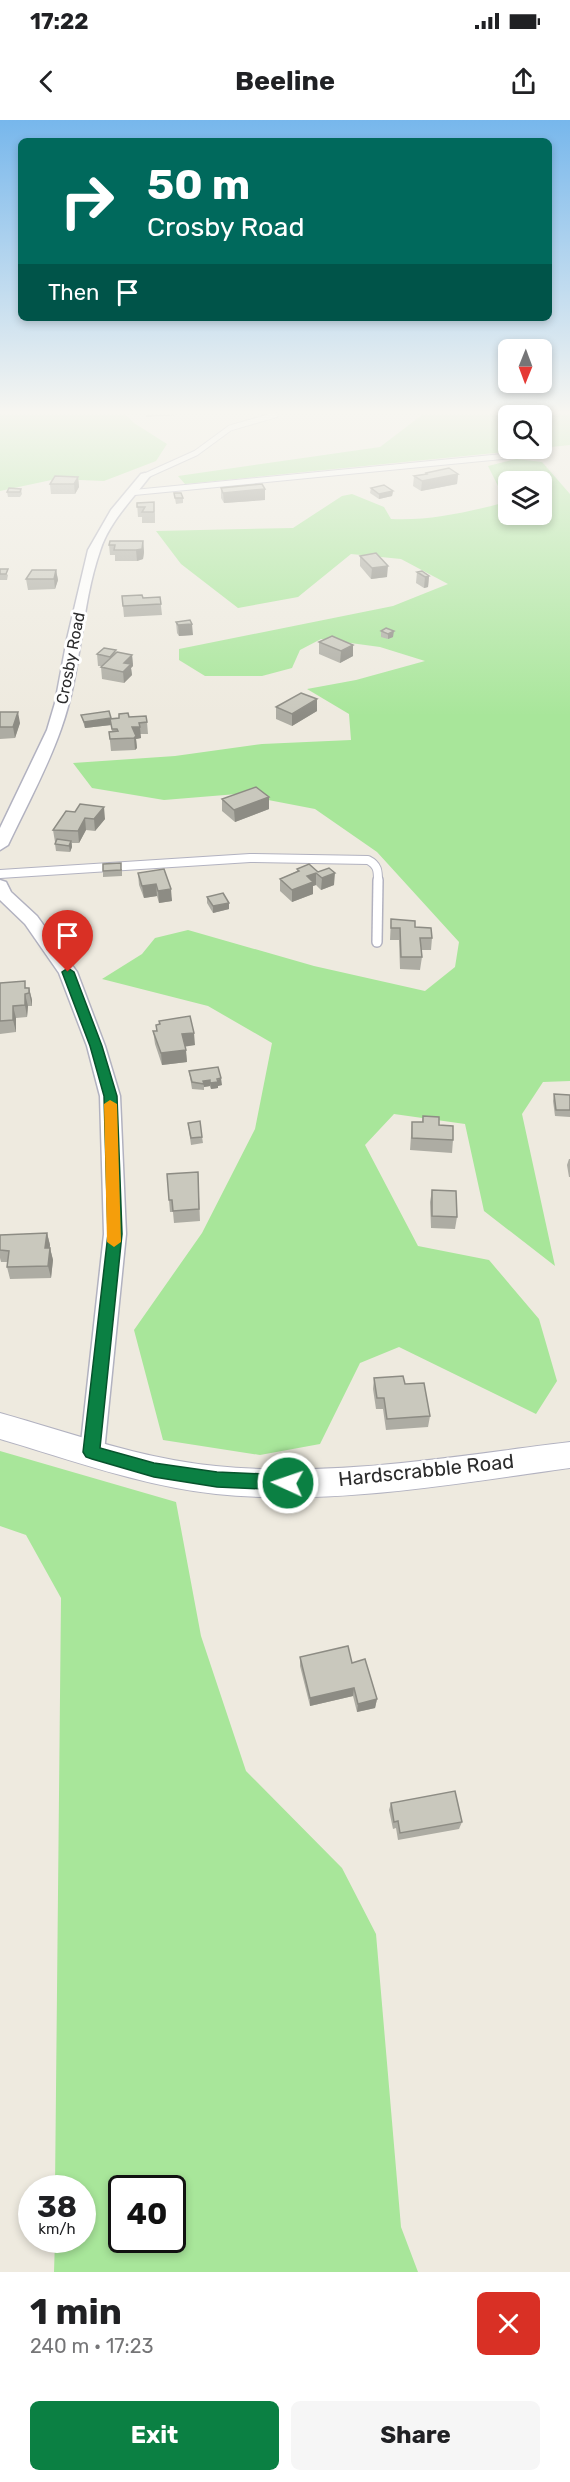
<!DOCTYPE html>
<meta charset="utf-8">
<style>
:root{--surface:#fff;--page:#f6f6f6;--text:#202124;--muted:#757577;--accent:#0b8043}
body{margin:0;font-family:Rubik,sans-serif;background:var(--page);color:var(--text);height:100vh;display:flex;flex-direction:column;font-size:22px;white-space:nowrap}
*{box-sizing:border-box;margin:0}
p{font-size:20px;color:var(--muted)}
.icon{flex:none;width:33px;height:33px;fill:none;stroke:currentColor;stroke-width:2;stroke-linecap:round;stroke-linejoin:round}
.map{position:relative;height:2152px;overflow:hidden}
.details{display:flex;flex-direction:column;background:var(--surface);flex:1}
.details>*{flex:none}
.banner{position:absolute;left:18px;top:18px;width:534px;height:183px;border-radius:9px;box-shadow:0 3px 9px #0003;background:#00695c;color:#fff;overflow:hidden}
.needle{width:39px;rotate:181deg}
.fabs{position:absolute;left:498px;top:219px;display:grid;gap:12px}
.fabs a{display:grid;place-items:center;width:54px;height:54px;border-radius:9px;background:var(--surface);box-shadow:0 3px 9px #0003;font-size:30px}
.speed{position:absolute;left:18px;top:2055px;display:flex;gap:12px;font-size:30px;font-weight:700;text-align:center}
.speed>*{display:grid;place-content:center;width:78px;height:78px;border-radius:50%;background:var(--surface);box-shadow:0 3px 9px #0003;line-height:1}
.speed small{font-size:15px;font-weight:400}
.speed .limit{border:3px solid #111;border-radius:9px;background:#fff;color:#111}
.pin{position:absolute;display:grid;place-items:center;width:51px;height:51px;color:#fff;margin:-62px -26px;border-radius:50% 50% 50% 0;rotate:-45deg;box-shadow:0 0 6px #0007}
.pin .icon{rotate:45deg}
.me{position:absolute;width:66px;margin:-33px;rotate:273deg;stroke-linejoin:round;filter:drop-shadow(0 0 4px #0008)}
.turn{display:flex;align-items:center;gap:21px;height:126px;padding:0 30px;font-size:27px}
.turn .icon{width:78px;height:78px;stroke-width:2.5}
.turn b{display:block;font-size:42px;line-height:51px}
.then{display:flex;align-items:center;height:57px;padding:0 30px;background:#0003;gap:12px;font-size:22px}
.round{display:grid;place-items:center;flex:none;width:63px;height:63px;border-radius:9px;background:var(--page)}
.headline{display:flex;align-items:center;justify-content:space-between;height:102px;padding:0 30px}
h1{font-size:36px;font-weight:700;line-height:45px}
.primary-button{display:flex;gap:12px;margin-top:auto;padding:12px 30px}
.primary-button a{flex:1;height:69px;border-radius:9px;background:var(--accent);color:#fff;font-size:24px;font-weight:700;line-height:69px;text-align:center}
.primary-button a+a{background:var(--page);color:var(--text)}
.status{display:flex;justify-content:space-between;align-items:center;height:42px;padding:0 30px;background:var(--surface);direction:ltr}
.status svg{height:16px;fill:currentColor}
header{display:flex;justify-content:space-between;align-items:center;height:78px;padding:0 30px;background:var(--surface);font-size:27px;font-weight:700}
.map>svg:first-child{display:block}
.green{fill:#a8e69a;fill-rule:evenodd}
.lines{fill:none;stroke-linecap:round;stroke-linejoin:round}
.service-far2-casing{stroke:#b2b2c0;stroke-width:7}
.service-far1-casing{stroke:#b2b2c0;stroke-width:10}
.service-casing{stroke:#b2b2c0;stroke-width:12}
.minor-casing{stroke:#b2b2c0;stroke-width:3}
.tertiary-casing{stroke:#b2b2c0;stroke-width:2}
.service-far2{stroke:#fff;stroke-width:5}
.service-far1{stroke:#fff;stroke-width:8}
.service{stroke:#fff;stroke-width:9}
.minor{fill:#fff;fill-rule:evenodd}
.tertiary{fill:#fff;fill-rule:evenodd}
.wall{fill:#adaca3}
.shaded-wall{fill:#8d8c84}
.building{fill:#c9c8bd;stroke:#8d8c84;stroke-width:1.5}
.route{fill:#0b8043;stroke:#07532c;stroke-width:1.5}
.slow{fill:#f59e0b}
.labels{text-anchor:middle;stroke-width:6;stroke-linejoin:round;paint-order:stroke}
.far-street-label{font-size:16px;fill:#2c2c2c;stroke:#fff}
.street-label{font-size:20px;fill:#2c2c2c;stroke:#fff}
</style>
<div class="status"><b>17:22</b><svg viewBox="0 0 49 12"><path d="M0 12V9h3v3zM5 12V6h3v6zM10 12V3h3v9zM15 12V0h3v12zM26 1h20v11H26zM47 4h2v5h-2z"/></svg></div>
<header><svg class="icon" aria-label="back" viewBox="0 0 24 24"><path d="M15 5l-7 7 7 7"/></svg>Beeline<svg class="icon" aria-label="share" viewBox="0 0 24 24"><path d="M12 15V3M7 8l5-5 5 5M5 13v7h14v-7"/></svg></header>
<div class="map">
<svg width="570" height="2152" viewBox="0 0 570 2152">
<rect width="100%" height="100%" fill="#eeeadf"/>
<path class="green" d="M0,295H126L134,303L167,324L156,341L104,361L56,359L0,371Z
M422,295H570V325L542,328V296H508V328L536,329L185,364L178,356L380,327Z
M516,339L542,342L570,374V961L543,962L522,994L555,1146L484,1091L465,1004L394,994L365,1025L418,1126L489,1140L539,1199L557,1261L536,1294L399,1227L360,1243L320,1324L260,1335L163,1320L134,1210L202,1113L255,1009L272,923L208,886L102,859L142,834L155,818L188,810L314,846L425,871L455,847L459,822L377,732L315,689L237,674L164,680L92,668L73,643L175,636L262,624L351,620L349,594L307,569L356,560L425,541L380,527L321,519L300,530L292,548L262,556H205L179,540V529L393,486L448,464L401,439L351,434L298,477L238,488L181,444L156,411L293,408L342,376L352,374L384,387L391,399C429,401 469,392 506,382L488,346ZM508,362H542V394H508Z
M0,1331L176,1382L201,1516L246,1651L342,1748L376,1814L401,2107L418,2152H54L55,2120H82V2068H55L61,1478L26,1415L0,1406ZM172,2068V2120H122V2068Z"/>
<g class="lines">
<defs>
<path id="service-far2" d="M145,356L196,333L230,308L275,295
M129,373L529,334"/>
<path id="service-far1" d="M0,754L250,738L368,740C378,745 378,751 378,761"/>
<path id="service" d="M377,822L378,760"/>
<path id="minor" d="M145,353L150,356C132,380 109,402 100,431C80,489 82,552 61,609C47,649 26,687 8,725L0,730V708L47,610L55,583L67,519L88,430L111,390L141,354Z
M0,760L6,762L11,772L37,796L77,852L105,926L120,976L126,1114L104,1332L101,1340L92,1343L83,1340L80,1332L104,1114L100,976L87,926L59,853L25,804L0,780Z"/>
<path id="tertiary" d="M0,1293C71,1313 142,1339 216,1346C335,1358 453,1336 570,1322V1348C453,1364 334,1386 216,1374C142,1366 71,1340 0,1319Z"/>
</defs>
<use href="#service-far2" class="service-far2-casing"/>
<use href="#service-far1" class="service-far1-casing"/>
<use href="#service" class="service-casing"/>
<use href="#minor" class="minor-casing"/>
<use href="#tertiary" class="tertiary-casing"/>
<use href="#service-far2" class="service-far2"/>
<use href="#service-far1" class="service-far1"/>
<use href="#service" class="service"/>
<use href="#minor" class="minor"/>
<use href="#tertiary" class="tertiary"/>
</g>
<path class="wall" d="M426,353L458,354L457,364L421,371L413,366L414,356L426,354Z
M78,357L79,367L75,374H51L50,364Z
M221,368L265,369V380L224,383L221,378Z
M371,368L393,371L392,376L379,379L370,373Z
M21,369L22,374L20,377H8L7,372Z
M174,373L183,378V383L176,384Z
M137,383L155,393V403H142V397H138Z
M143,421L144,432L143,439L137,441H115V435H110L109,425Z
M360,436L387,457L371,459L360,446Z
M0,449L8,455L7,460H0Z
M56,450L58,460L55,469L28,470L26,459Z
M417,452L429,456L428,467L424,468L416,463Z
M122,476L143,478L160,477L162,495L124,497Z
M176,502L193,515L179,516L177,513Z
M386,508L393,517L388,519L381,517V511Z
M319,522L353,536L340,543L319,534Z
M117,532L132,535L133,546L131,548L132,555L124,563L102,559L101,547L102,546H98L97,534Z
M317,579V591L292,606L276,599V587Z
M0,592L20,603L15,618L0,619Z
M81,595L111,599L129,597L147,602L148,614H140L141,618L136,619L137,628L135,630L111,631L109,612L112,611L111,605L85,608Z
M269,677V689L235,702L222,691V679Z
M66,691L105,699L95,711L86,710L79,723H72V727L70,732L56,731L55,724L56,722H55L53,710Z
M309,744L334,765L321,770L316,765L313,766V774L292,782L280,771V759L297,751V749Z
M122,749V756L103,757V751Z
M164,749L172,781L159,783L157,776L144,778L139,765L138,753Z
M207,777L229,783V789L213,793L207,783Z
M391,799L415,807L432,818L431,830H421L422,837L420,850L400,849L399,820H390Z
M0,863L29,868L32,880V886H28L27,897L16,898V912L0,914Z
M156,905L195,925L185,926L187,942L162,945L155,924L153,911H156Z
M189,951L222,965L218,966V968L211,969L210,966L204,967V970L192,969Z
M554,974L570,975V997L555,996L553,981Z
M423,996L439,1005L453,1020L452,1033L410,1030L412,1002H422Z
M188,1003L202,1017L203,1023L191,1025Z
M569,1039H570V1057H569L567,1045Z
M198,1052L200,1101L174,1103L173,1092H170L169,1080Z
M432,1070L457,1097L455,1109L431,1108L430,1082Z
M47,1113L50,1125V1128L53,1140L51,1158L10,1159L7,1147V1142H1L0,1138V1115Z
M374,1258L405,1264L430,1296L428,1307L386,1310L383,1289H376L373,1269Z
M300,1537L352,1543L377,1579L375,1588L357,1592L353,1576L310,1586L300,1546Z
M391,1683L462,1702L459,1709L398,1720L396,1708L393,1709L389,1690Z"/>
<path class="shaded-wall" d="M146,295H177L146,297Z
M458,354L457,364L421,371L422,361Z
M78,357L79,367L75,374L74,364Z
M265,369V380L224,383L223,373Z
M393,371L392,376L379,379V374Z
M143,421L144,432L143,439L137,441L136,430Z
M388,446L387,457L371,459L372,448Z
M56,450L58,460L55,469L54,459Z
M429,456L428,467L424,468L425,457Z
M192,504L193,515L179,516L178,505Z
M394,511L393,517L388,519V514Z
M353,525V536L340,543L341,531Z
M132,535L133,546L131,548L132,555L124,563L123,552L124,543Z
M317,579V591L292,606V594Z
M18,592L20,603L15,618L13,607Z
M111,598L110,599L111,605L85,608L84,602Z
M132,607H140L141,618L136,619L137,628L135,630L134,618Z
M269,677V689L235,702L234,690Z
M104,687L105,699L95,711L94,699Z
M85,698L86,710L79,723L78,711Z
M71,721L72,727L70,732L69,726Z
M316,753V765L313,766V774L292,782V770L307,756Z
M335,753L334,765L321,770L322,758Z
M156,764L157,776L144,778L142,766Z
M171,769L172,781L159,783L158,771Z
M229,783V789L213,793V786Z
M29,868L32,880V886L29,873Z
M25,874L28,886L27,897L25,885Z
M13,886L16,898V912L13,900Z
M194,913L195,925L183,927L182,914Z
M186,930L187,942L162,945L161,933Z
M221,958L222,965L218,966V968L211,969L210,963Z
M210,960V966L204,967L203,961Z
M47,1113L50,1125L48,1140L45,1128Z
M50,1128L53,1140L51,1158L48,1146Z
M354,1568L353,1576L310,1586V1578Z
M377,1579L375,1588L357,1592L358,1584Z"/>
<path class="building" d="M449,348L458,354L422,361L414,356L427,354L426,353Z
M55,356L78,357L74,364H50Z
M262,364L265,369L223,373L221,368Z
M384,365L393,371L379,374L371,368Z
M9,368L21,369L20,372H7Z
M174,373H181L183,378H175Z
M154,382V392H142L145,387H137V383Z
M110,421H143L142,429L136,430H114L115,425H109Z
M376,433L388,446L372,448L360,436Z
M0,449H8L6,454H0Z
M32,450H56L54,459H26Z
M422,451L429,456L425,457L417,452Z
M142,475L143,478L160,477L161,484L123,486L122,476Z
M190,500L192,504L178,505L176,502Z
M386,508L394,511L388,514L381,511Z
M332,516L353,525L341,531L319,522Z
M104,528L116,530L110,537L97,534Z
M117,532L132,535L124,543L131,544L123,552L101,547Z
M301,573L317,579L292,594L276,587Z
M109,591L111,598L84,602L81,595Z
M0,592H18L13,607H0Z
M128,593L129,597L146,596L147,602L139,603L140,607H132L136,616L134,618L110,619L109,612L118,611L117,609H112L110,599L119,598V594Z
M256,667L269,677L234,690L222,679Z
M80,684L104,687L94,699L85,698L78,711L53,710L66,691L75,692Z
M57,719L71,721L69,726L55,724Z
M121,743V750L103,751V744Z
M309,744L318,752L329,748L335,753L322,758L316,753L307,756L313,762L292,770L280,759L299,751L297,749Z
M164,749L171,769L158,771L156,764L142,766L138,753Z
M223,773L229,783L213,786L207,777Z
M391,799L415,801V807L431,808L432,818H420L422,837H401L400,808H391Z
M25,861V868H29V873L25,874V885L13,886V900L0,901V863Z
M190,896L194,913L182,914L186,930L161,933L153,911H157L156,905L160,904L159,901Z
M218,947L221,958L217,959L218,962L210,963V960L203,961L204,964L192,962L189,951Z
M554,974L570,975V990H556Z
M423,996L439,997V1005L453,1006V1020L412,1018V1002H423Z
M200,1001L202,1017L191,1018L188,1003Z
M198,1052L199,1089L173,1091L172,1080H169L167,1054Z
M432,1070L456,1071L457,1097L432,1096Z
M47,1113L45,1128H50L48,1146L7,1147L9,1131L0,1130V1115Z
M403,1256L405,1264L424,1263L430,1296L387,1299L384,1278H377L374,1258Z
M348,1526L352,1543L365,1539L377,1579L358,1584L354,1568L310,1578L300,1537Z
M455,1671L462,1702L400,1713L398,1701L394,1702L391,1683Z"/>
<linearGradient id="sky" x2="0" y2="1"><stop stop-color="#77b7ec"/><stop offset="0.49" stop-color="#f7f6f1"/><stop offset="1" stop-color="#f7f6f1" stop-opacity="0"/></linearGradient>
<rect width="570" height="596" fill="url(#sky)"/>
<path class="route" d="M68,848L74,852L102,926L117,976L122,1114L100,1328L154,1343L217,1352L288,1355L294,1358L297,1363L294,1368L288,1370L217,1367L154,1357L92,1339L86,1337L83,1332L108,1114L104,976L90,926L62,852Z"/>
<path class="slow" d="M110,980L117,984L121,1122L114,1127L107,1122L104,984Z"/>
<g class="labels">
<g class="far-street-label">
<text transform="translate(70 538) rotate(-79)" y="6">Crosby Road</text>
</g>
<g class="street-label">
<text transform="translate(426 1350) rotate(-6)" y="7">Hardscrabble Road</text>
</g>
</g>
</svg>
<div class="fabs">
<a><svg class="needle" viewBox="-14 -14 28 28"><path d="M0-13l5 13h-10z" fill="#e53935"/><path d="M0 13l5-13h-10z" fill="#757577"/></svg></a>
<a><svg class="icon" aria-label="search" viewBox="0 0 24 24"><circle cx="10" cy="10" r="6"/><path d="M15 15l6 6"/></svg></a>
<a><svg class="icon" aria-label="layers" viewBox="0 0 24 24"><path d="M12 4l9 5-9 5-9-5zM3 14l9 5 9-5"/></svg></a>
</div>
<div class="speed"><div>38<small>km/h</small></div><div class="limit">40</div></div>
<div class="pin" style="left:68px;top:852px;background:#d93025"><svg class="icon" aria-label="arrive" viewBox="0 0 24 24"><path d="M6 21V4h12l-3 4 3 4H6"/></svg></div>
<svg class="me" style="left:288px;top:1363px" viewBox="-20 -20 40 40"><circle r="17" fill="#0b8043" stroke="#fff" stroke-width="3"/><path d="M0-11L8 9 0 5-8 9z" fill="#fff"/></svg>
<div class="banner">
<div class="turn"><svg class="icon" aria-label="right" viewBox="0 0 24 24"><path d="M7 20v-9h11M14 6l5 5-5 5"/></svg><div><b>50 m</b>Crosby Road</div></div>
<div class="then">Then<svg class="icon" aria-label="arrive" viewBox="0 0 24 24"><path d="M6 21V4h12l-3 4 3 4H6"/></svg></div>
</div>
</div>
<section class="details">
<div class="headline"><div><h1>1 min</h1><p>240 m · 17:23</p></div><a class="round" style="background:#d93025;color:#fff"><svg class="icon" aria-label="close" viewBox="0 0 24 24"><path d="M6 6l12 12M18 6L6 18"/></svg></a></div>
<div class="primary-button"><a>Exit</a><a>Share</a></div>
</section>
